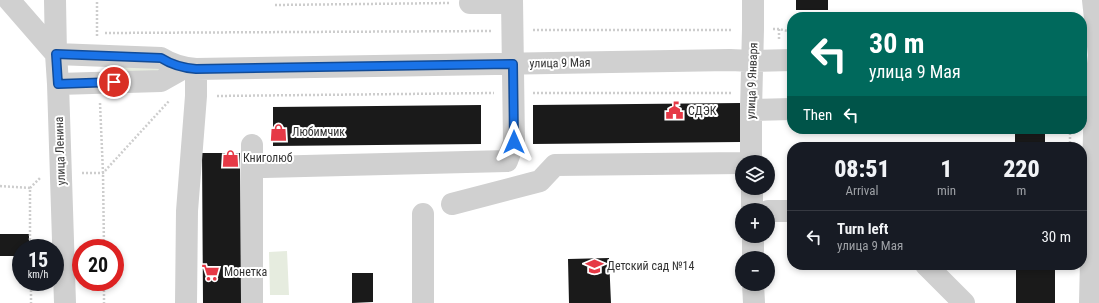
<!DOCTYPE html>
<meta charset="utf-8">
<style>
:root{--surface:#171b24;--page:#242831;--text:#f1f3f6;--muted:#9ea1a6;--line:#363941}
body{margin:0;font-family:"Roboto Condensed",sans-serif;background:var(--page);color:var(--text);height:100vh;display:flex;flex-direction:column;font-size:15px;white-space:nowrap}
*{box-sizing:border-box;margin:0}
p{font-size:13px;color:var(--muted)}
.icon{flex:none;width:22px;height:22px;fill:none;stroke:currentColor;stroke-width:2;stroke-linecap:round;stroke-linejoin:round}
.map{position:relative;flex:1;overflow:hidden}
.sheet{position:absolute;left:787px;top:142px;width:300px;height:128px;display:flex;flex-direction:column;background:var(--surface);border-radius:16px;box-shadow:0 2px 6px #0003}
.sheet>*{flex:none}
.hud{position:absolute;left:787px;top:12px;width:300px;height:122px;border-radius:16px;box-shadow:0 2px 6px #0003;background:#00695c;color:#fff;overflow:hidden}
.controls{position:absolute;left:735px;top:155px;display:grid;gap:8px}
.controls a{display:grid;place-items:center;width:40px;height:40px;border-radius:50%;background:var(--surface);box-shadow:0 2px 6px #0003;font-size:20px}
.speed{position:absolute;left:12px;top:239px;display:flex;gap:8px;font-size:20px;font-weight:700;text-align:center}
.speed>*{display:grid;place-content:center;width:52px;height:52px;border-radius:50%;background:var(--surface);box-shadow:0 2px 6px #0003;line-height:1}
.speed small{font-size:10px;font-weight:400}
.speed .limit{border:6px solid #d22;background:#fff;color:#111}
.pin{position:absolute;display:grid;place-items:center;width:34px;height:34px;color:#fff;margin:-17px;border:2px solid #fff;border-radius:50%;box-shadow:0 1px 4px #0007}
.me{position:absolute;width:44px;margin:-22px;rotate:0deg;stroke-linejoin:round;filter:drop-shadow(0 0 3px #0008)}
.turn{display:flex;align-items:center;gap:14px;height:84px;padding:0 16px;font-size:18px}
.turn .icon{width:52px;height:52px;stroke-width:2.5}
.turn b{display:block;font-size:28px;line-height:34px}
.then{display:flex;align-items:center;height:38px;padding:0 16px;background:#0003;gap:8px;font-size:15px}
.eta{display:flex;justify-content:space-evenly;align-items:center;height:68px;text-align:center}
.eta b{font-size:24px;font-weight:800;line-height:28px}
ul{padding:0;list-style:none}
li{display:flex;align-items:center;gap:12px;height:52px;padding:0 16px;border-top:1px solid var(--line)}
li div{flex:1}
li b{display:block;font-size:15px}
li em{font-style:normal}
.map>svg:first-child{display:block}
.green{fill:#e6ecdf}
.building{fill:#1a1a1a}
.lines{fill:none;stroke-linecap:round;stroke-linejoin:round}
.path{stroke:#cdcdcd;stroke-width:2.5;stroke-dasharray:2 2;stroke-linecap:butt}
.minor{stroke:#d0d0d0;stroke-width:22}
.route-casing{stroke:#114b97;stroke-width:10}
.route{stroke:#1a73e8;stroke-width:7}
.labels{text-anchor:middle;stroke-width:4;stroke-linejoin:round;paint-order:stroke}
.street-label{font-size:12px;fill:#333;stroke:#fff}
.poi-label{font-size:12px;fill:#333;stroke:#fff;text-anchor:start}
</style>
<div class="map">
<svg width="1099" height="303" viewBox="0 0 1099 303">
<rect width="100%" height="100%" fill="#fff"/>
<path class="green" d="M161,65L164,72L124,73L123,67Z
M287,251L289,295H270L269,252Z"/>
<path class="building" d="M796,0H828V10H796Z
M740,103V142L533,144V105Z
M481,105V144L273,146V107Z
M1015,129H1045V147H1015Z
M202,153H240L241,303H203Z
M0,234H29V248H21V264H16V256H0Z
M609,258L611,303H569L568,259Z
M1016,265H1055V303H1016Z
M352,273H373V302L352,303Z"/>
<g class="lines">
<path class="path" d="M275,5L450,3
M773,29H779L792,32
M533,30H732
M105,33L492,31
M97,36V0
M779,39V29
M533,93H732
M217,96L494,93
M100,103L103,173L104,248
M1070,129V147
M82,173H103L169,101
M0,186L30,188V248
M30,188L41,177
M31,282V303
M104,282V303"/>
<path class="minor" d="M9,0L56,54L161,58C172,65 183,68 196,69L730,60L752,61L792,60
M55,0L56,54L58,84L65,303
M1093,0L1099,55
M470,3H512
M58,84L161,81L184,68
M751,110L792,109
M252,145V303
M751,162V110L753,29V0
M264,167L507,161L514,142L512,0
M752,188V210
M452,204L540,181L555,165L742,163
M768,211H792
M423,214V303
M753,236V258
M926,265L964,303
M753,284L754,303
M186,303L187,211L196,96V69
M1090,303L1095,92L1099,55"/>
</g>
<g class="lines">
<defs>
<path id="route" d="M114,82L58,84L56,54L161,58C172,65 183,68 196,69L513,64L514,142"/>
</defs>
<use href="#route" class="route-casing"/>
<use href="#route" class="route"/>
</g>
<defs>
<symbol id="civic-bare" viewBox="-9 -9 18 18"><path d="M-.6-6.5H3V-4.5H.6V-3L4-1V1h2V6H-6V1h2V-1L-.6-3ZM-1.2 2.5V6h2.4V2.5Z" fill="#e63946" stroke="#fff" stroke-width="2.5" paint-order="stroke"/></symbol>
<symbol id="shop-bare" viewBox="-9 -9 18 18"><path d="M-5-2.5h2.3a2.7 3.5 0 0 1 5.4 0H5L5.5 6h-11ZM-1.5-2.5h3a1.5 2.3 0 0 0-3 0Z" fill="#e63946" stroke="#fff" stroke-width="2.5" paint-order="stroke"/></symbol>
<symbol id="school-bare" viewBox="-9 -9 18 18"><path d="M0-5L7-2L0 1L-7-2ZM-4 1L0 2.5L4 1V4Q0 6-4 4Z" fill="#e63946" stroke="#fff" stroke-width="2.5" paint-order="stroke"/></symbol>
<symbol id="supermarket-bare" viewBox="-9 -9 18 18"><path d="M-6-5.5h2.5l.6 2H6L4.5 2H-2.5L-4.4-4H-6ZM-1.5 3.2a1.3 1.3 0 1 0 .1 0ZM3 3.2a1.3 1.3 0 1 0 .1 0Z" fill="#e63946" stroke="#fff" stroke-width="2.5" paint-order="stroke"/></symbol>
</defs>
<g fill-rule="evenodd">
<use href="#civic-bare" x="662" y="98" width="25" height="25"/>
<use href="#shop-bare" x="266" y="120" width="25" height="25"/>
<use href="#shop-bare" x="218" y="146" width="25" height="25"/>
<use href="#school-bare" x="582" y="254" width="25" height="25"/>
<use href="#supermarket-bare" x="198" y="260" width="25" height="25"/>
</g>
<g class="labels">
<g class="street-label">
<text transform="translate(560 63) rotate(-1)" y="4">улица 9 Мая</text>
<text transform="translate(752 81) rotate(-88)" y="4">улица 9 Января</text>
<text transform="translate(60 151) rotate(-92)" y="4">улица Ленина</text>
</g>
<g class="poi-label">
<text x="688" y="115">СДЭК</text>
<text x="292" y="136">Любимчик</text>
<text x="243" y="162">Книголюб</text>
<text x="607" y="270">Детский сад №14</text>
<text x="224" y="276">Монетка</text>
</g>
</g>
</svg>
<div class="controls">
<a><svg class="icon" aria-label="layers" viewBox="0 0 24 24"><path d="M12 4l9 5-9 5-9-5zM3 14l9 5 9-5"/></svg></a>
<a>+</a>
<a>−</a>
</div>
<div class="speed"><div>15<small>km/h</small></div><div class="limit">20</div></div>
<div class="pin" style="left:114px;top:82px;background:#d93025"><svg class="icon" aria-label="arrive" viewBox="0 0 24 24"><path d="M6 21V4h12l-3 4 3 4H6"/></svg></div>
<svg class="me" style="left:514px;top:142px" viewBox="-20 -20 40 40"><path d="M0-17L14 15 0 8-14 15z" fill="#1a73e8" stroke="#fff" stroke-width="4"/></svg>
<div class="hud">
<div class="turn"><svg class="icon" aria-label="left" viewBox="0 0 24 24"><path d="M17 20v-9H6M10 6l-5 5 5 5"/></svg><div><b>30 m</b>улица 9 Мая</div></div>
<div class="then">Then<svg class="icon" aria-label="left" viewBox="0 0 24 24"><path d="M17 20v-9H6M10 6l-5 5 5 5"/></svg></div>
</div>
<section class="sheet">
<div class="eta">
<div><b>08:51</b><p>Arrival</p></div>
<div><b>1</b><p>min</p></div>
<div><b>220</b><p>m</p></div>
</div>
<ul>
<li><svg class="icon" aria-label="left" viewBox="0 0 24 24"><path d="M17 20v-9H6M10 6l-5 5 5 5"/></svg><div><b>Turn left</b><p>улица 9 Мая</p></div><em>30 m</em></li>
</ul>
</section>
</div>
